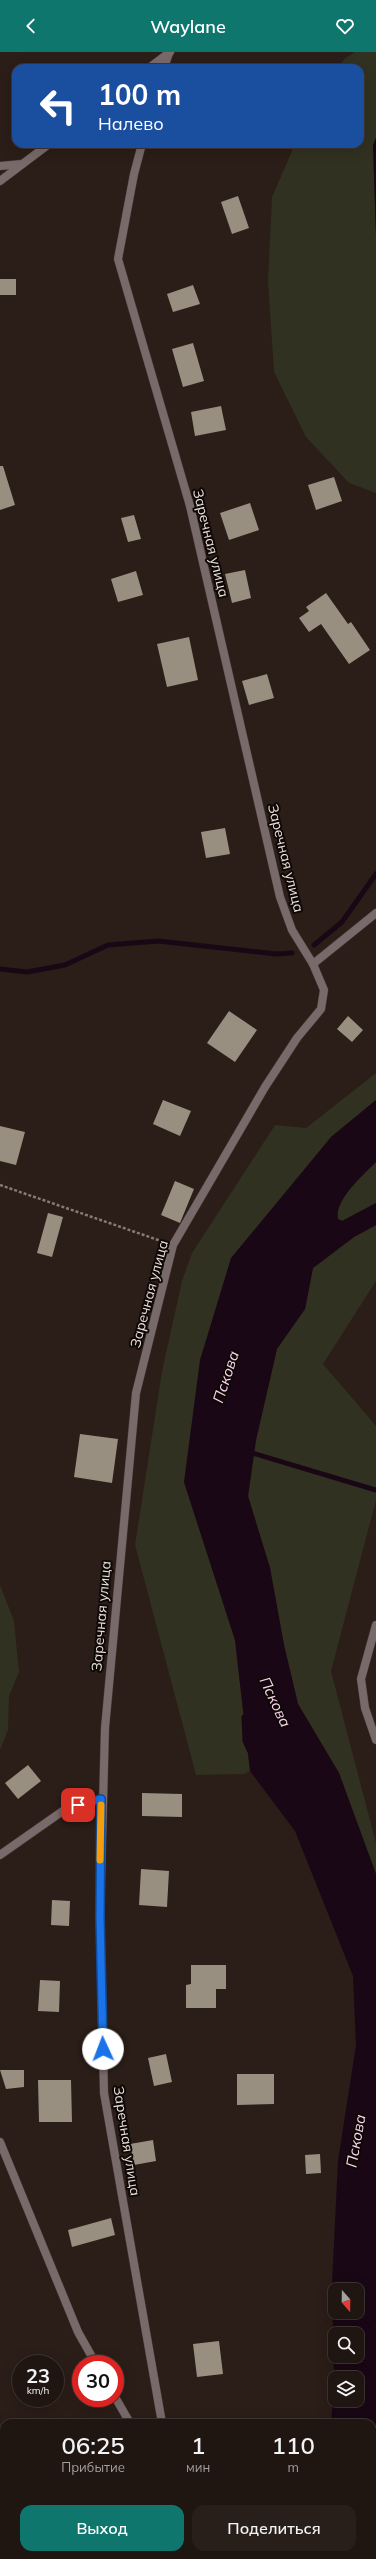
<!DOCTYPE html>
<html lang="ru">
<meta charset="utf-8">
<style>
:root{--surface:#201611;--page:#281f1a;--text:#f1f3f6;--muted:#a29f9f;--line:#3d3531;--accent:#0f766e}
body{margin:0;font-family:Mulish,sans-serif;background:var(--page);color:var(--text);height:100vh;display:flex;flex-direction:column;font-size:15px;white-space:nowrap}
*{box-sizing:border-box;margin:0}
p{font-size:13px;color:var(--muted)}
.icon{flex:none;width:22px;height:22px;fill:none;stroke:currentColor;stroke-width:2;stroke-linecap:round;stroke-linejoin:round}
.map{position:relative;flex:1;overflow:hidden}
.sheet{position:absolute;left:0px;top:2367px;width:376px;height:140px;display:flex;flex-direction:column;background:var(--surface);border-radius:12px 12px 0 0;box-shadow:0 4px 16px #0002,0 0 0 1px var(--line)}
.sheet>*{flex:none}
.hud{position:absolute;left:12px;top:12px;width:352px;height:84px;border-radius:12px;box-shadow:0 4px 16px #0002,0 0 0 1px var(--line);background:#1a4fa0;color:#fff;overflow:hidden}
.needle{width:26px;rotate:160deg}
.tools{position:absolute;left:328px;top:2231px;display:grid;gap:8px}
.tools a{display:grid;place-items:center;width:36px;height:36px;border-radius:8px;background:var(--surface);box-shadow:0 4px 16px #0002,0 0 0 1px var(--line);font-size:20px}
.speed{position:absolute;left:12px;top:2303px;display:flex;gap:8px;font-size:20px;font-weight:700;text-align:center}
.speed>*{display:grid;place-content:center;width:52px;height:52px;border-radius:50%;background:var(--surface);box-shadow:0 4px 16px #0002,0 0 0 1px var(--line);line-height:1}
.speed small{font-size:10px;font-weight:400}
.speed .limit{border:6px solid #d22;background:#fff;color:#111}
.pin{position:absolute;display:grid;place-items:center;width:34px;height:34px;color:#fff;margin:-17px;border-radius:8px;box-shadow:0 2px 6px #0006}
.me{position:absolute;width:44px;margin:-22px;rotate:358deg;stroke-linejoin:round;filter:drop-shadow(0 0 3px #0008)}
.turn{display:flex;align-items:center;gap:14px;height:84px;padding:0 20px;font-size:18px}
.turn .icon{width:52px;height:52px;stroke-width:2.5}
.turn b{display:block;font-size:28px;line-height:34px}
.eta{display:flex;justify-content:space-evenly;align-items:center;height:68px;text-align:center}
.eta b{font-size:24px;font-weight:600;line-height:28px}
.action{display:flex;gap:8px;margin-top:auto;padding:8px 20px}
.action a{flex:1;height:46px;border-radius:12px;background:var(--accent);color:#fff;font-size:16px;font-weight:600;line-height:46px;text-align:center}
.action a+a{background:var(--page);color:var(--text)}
header{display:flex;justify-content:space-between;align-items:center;height:52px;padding:0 20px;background:var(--accent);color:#fff;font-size:18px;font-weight:600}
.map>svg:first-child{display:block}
.green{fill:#303120}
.water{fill:#1a0715;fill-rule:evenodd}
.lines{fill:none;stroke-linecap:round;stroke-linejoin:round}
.stream{stroke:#1a0715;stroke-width:5}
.building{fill:#998f80}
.service-casing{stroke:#463833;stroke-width:9}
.minor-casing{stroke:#463833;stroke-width:9}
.tertiary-casing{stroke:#463833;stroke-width:9}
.path{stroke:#867a75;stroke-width:2.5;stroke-dasharray:3 2;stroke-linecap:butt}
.service{stroke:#78696a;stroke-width:8}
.minor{stroke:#78696a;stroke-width:8}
.tertiary{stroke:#78696a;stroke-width:8}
.route-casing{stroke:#114b97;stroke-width:10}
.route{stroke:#1a73e8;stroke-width:7}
.slow{stroke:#f59e0b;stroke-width:7}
.labels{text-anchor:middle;stroke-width:4;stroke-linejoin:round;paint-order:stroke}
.street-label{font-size:14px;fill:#eae0dc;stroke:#0f0906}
.water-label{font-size:15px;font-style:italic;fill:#fdd5f1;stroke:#0f0906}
</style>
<header><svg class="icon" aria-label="back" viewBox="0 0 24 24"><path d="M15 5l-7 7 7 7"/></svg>Waylane<svg class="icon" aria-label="heart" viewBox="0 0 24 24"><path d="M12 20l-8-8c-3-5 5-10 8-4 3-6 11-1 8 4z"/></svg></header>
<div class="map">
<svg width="376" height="2507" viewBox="0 0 376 2507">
<rect width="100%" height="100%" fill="#2b1d17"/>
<path class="green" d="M355,0H376V86L373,93L376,183V441L349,431L306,385L274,320L268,229L272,145L295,92H360V16H339L344,7Z
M376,1021V1048L331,1085L184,1430L235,1588L250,1719L244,1722L196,1723L135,1493L162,1319L182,1229L192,1201L275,1073L306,1076Z
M376,1110V1151L342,1169L338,1167C334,1148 364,1122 376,1110Z
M376,1173V1229L323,1312L376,1374V1448L331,1619L376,1791V1822L339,1721L298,1652L284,1593L270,1516L248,1444L256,1388L277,1296L305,1257L313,1216L354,1185Z
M0,1533L14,1569L19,1620L9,1644L8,1678L0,1698Z
M4,2400V2503H134L135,2507H0V2401Z
M376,2410V2483C372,2460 367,2432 376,2410Z"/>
<path class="water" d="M376,86V183L373,93Z
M376,1048V1110C364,1122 334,1148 338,1167L342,1169L376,1151V1173L354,1185L313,1216L305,1257L277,1297L256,1388L248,1444L270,1516L284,1593L298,1652L339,1721L376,1822V2410L372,2420V2371H331L334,2333L332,2231L338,2109L356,1993L353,1924L295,1779L250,1719L235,1588L184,1430L200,1308L231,1206L331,1085ZM335,2238H357V2260H335ZM335,2282H357V2304H335ZM335,2326H357V2348H335Z
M372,2454L376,2483V2507H330V2503H372Z"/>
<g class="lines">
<path class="stream" d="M314,893L342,870L376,822
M0,917L27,920L65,913L108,893L158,889L276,902L292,901
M249,1400L376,1438
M244,1665L245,1689L249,1698"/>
</g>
<path class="building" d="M238,144L249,176L232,182L221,150Z
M0,227H16V243H0Z
M193,233L200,252L173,260L167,242Z
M193,291L204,329L183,335L172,297Z
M221,354L226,378L195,384L191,360Z
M0,414H3L15,453L0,458Z
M334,425L342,449L316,458L308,433Z
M250,451L259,478L229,488L220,461Z
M134,463L141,487L128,490L121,466Z
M245,518L251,546L232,551L225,522Z
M136,519L143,543L118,550L111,527Z
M326,541L348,572L351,570L370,598L349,612L321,572L309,580L299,566L309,559L306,555Z
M189,585L198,628L167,635L157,592Z
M267,622L274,646L249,653L242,629Z
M225,776L230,802L206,806L201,780Z
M229,959L257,978L235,1010L207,991Z
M348,964L363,978L352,990L337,977Z
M163,1048L191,1059L180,1084L153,1072Z
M0,1074L25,1080L16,1113L0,1109Z
M175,1129L194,1137L180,1171L161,1163Z
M48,1161L63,1165L52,1205L37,1201Z
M80,1382L118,1387L112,1431L74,1425Z
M28,1713L41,1729L18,1747L5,1731Z
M142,1741L182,1742V1765L142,1764Z
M141,1817L169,1819L167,1855L139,1853Z
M52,1848L70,1849L69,1874L51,1873Z
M191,1913H226V1937H216V1956H186V1933L191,1932Z
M40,1928L60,1929L59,1960L38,1959Z
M166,2002L172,2030L154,2034L148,2006Z
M0,2018H24V2035L6,2037Z
M237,2022H274V2052L237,2053Z
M38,2028H71L72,2070H39Z
M153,2088L156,2109L134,2113L130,2092Z
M320,2102L321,2121L306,2122L305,2103Z
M111,2166L115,2183L72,2195L68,2178Z
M219,2289L223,2322L197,2325L193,2292Z"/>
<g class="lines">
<defs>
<path id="service" d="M313,912L376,861
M0,1803L67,1756L101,1747"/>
<path id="minor" d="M164,16L169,1
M142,92L134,122L118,207L190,454L280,845L292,878L313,912L324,938L321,957L297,986L265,1035L173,1193L136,1341L105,1676L100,1865L104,2041L162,2371
M0,114L22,112
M376,1573L361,1627L365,1656L376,1688"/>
<path id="tertiary" d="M149,16L170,0
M0,129L49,92
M0,2090L78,2280L96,2312
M115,2345L130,2371
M182,2503L183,2507"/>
</defs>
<use href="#service" class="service-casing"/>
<use href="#minor" class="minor-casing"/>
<use href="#tertiary" class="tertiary-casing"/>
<path class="path" d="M0,1133L161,1189"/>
<use href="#service" class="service"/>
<use href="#minor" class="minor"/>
<use href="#tertiary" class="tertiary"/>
</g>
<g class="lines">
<defs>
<path id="route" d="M78,1753L101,1747L100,1865L103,1997"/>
</defs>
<use href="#route" class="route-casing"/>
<use href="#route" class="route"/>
<path class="slow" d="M100,1808L101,1753"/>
</g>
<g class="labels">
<g class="street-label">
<text transform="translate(211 491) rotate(76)" y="5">Заречная улица</text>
<text transform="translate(286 806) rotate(76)" y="5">Заречная улица</text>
<text transform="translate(149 1242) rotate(-75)" y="5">Заречная улица</text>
<text transform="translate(101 1564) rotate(-85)" y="5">Заречная улица</text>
<text transform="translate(127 2089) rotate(81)" y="5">Заречная улица</text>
</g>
<g class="water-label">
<text transform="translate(226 1325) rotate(-72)" y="5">Пскова</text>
<text transform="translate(275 1650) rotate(65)" y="5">Пскова</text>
<text transform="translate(356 2089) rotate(-80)" y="5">Пскова</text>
</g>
</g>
</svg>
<div class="tools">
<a><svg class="needle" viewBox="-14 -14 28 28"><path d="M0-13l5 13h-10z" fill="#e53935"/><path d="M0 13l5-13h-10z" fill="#a29f9f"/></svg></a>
<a><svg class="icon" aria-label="search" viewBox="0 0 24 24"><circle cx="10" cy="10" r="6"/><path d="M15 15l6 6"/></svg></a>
<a><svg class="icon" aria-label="layers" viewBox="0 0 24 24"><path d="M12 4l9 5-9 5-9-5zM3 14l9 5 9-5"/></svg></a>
</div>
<div class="speed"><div>23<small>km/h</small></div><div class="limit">30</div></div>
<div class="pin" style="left:78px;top:1753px;background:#d93025"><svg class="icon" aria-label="arrive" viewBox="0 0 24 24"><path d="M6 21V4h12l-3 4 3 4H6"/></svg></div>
<svg class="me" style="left:103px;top:1997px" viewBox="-20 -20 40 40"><circle r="19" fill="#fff"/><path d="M0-13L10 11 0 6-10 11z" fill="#1a73e8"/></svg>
<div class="hud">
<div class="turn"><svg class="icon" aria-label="left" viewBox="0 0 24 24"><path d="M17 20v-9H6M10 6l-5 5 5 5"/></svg><div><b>100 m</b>Налево</div></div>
</div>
<section class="sheet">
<div class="eta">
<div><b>06:25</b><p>Прибытие</p></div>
<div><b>1</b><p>мин</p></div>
<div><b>110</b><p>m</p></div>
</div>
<div class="action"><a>Выход</a><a>Поделиться</a></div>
</section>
</div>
